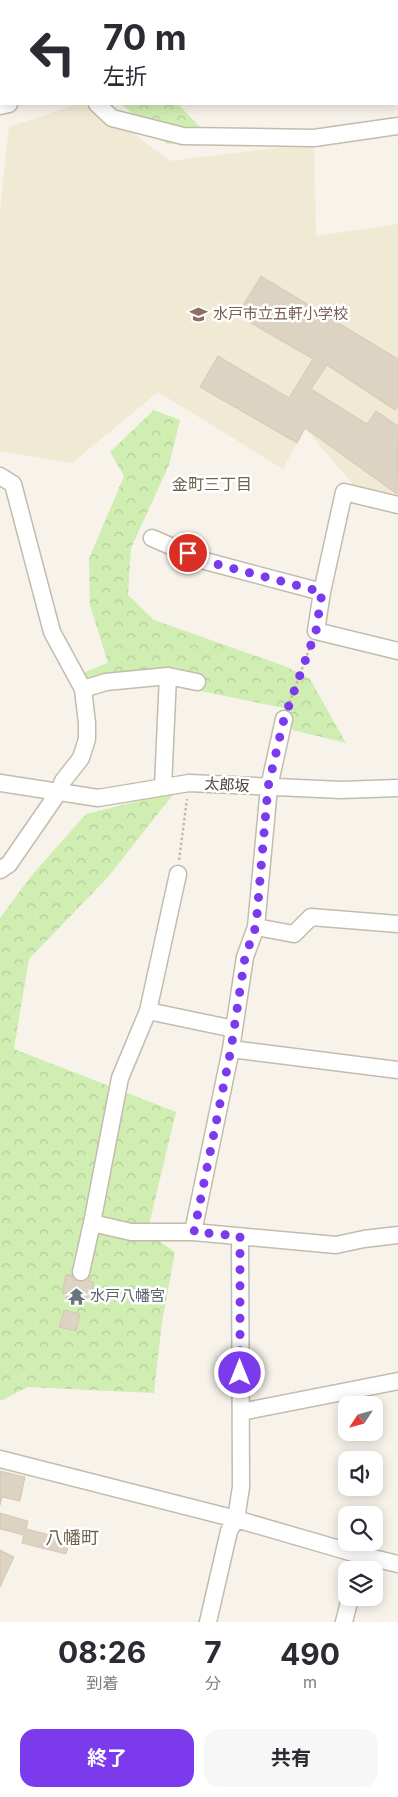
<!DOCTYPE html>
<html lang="ja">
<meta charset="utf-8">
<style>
:root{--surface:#fff;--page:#f7f7f7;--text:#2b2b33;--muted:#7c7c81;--accent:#7c3aed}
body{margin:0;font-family:Inter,"Noto Sans JP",sans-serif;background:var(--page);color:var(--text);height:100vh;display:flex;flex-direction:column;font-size:19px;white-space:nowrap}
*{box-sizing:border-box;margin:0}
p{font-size:16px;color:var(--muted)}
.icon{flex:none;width:28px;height:28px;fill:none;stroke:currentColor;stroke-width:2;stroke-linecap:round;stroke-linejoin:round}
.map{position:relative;height:1622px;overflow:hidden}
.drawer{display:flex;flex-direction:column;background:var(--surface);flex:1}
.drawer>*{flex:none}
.guide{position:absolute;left:0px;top:0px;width:399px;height:105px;box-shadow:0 2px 12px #0003;background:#fff;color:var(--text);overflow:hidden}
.needle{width:32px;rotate:234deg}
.tools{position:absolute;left:338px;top:1396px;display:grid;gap:10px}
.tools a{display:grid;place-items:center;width:45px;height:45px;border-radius:10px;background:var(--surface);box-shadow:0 2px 12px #0003;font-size:25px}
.pin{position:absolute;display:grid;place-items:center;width:42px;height:42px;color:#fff;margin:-21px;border:2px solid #fff;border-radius:50%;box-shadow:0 1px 5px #0007}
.me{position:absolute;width:55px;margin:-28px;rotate:0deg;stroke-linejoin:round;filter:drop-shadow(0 0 4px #0008)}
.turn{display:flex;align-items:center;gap:18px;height:105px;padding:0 20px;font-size:22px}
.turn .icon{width:65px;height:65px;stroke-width:2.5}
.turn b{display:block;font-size:35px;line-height:42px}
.eta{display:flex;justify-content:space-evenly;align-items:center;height:85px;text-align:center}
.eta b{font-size:30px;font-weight:700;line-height:35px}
.action{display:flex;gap:10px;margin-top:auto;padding:10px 20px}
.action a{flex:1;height:58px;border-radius:15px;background:var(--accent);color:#fff;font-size:20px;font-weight:700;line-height:58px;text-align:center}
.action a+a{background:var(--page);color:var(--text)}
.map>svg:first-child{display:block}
.education{fill:#f0e9d4}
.green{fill:#d0edb2}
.forest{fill:url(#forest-crowns)}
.building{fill:#dcd3c2;stroke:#d5c8b2}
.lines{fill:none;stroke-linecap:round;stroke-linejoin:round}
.minor-casing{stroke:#c3bcad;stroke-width:19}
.path{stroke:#c6b99d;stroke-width:2.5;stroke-dasharray:2.5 2.5;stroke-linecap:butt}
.minor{stroke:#fff;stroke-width:16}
.route{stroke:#7c3aed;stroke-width:9;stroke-dasharray:0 16.2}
.labels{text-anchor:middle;stroke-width:5;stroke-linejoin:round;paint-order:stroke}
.education-label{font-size:15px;fill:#785e54;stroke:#fff;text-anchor:start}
.street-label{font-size:15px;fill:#4c4538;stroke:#fff}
.worship-label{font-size:15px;fill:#5b616d;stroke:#fff;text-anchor:start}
.neighbourhood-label{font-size:16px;fill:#70634e;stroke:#fff}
.quarter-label{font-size:18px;fill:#70634e;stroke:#fff}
</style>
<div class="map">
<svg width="398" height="1622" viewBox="0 0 398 1622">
<defs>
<pattern id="forest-crowns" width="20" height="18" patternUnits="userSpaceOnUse" patternTransform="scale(1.25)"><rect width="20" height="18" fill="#d0edb2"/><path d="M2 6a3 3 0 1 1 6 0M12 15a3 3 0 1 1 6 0" fill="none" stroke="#b4cd9a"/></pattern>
</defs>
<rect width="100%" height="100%" fill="#f7f3eb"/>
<path class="education" d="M77,104H94L170,161L314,143L316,236L398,224V496L397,494L356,488L305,428L283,469L158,392L72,463L0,451V210L9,127Z"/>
<path class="green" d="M107,663L126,677L84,687L78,675Z"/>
<path class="forest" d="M170,0H294L170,1Z
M121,104H178L213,141L167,144Z
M154,410L180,420L169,465L131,548L128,595L154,620L287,667L310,679L346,743L293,730L284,708L111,673L90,605L89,559L124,476L110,452Z
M175,792L108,877L29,959L14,1049L176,1112L147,1233L175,1252L162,1322L154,1393L28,1387L0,1401V918L31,876L86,814Z"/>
<path class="building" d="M44,0H65L66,1H44Z
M261,276L398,359V406L395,410L327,365L311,389L367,424L376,411L398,426L397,494L305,428L297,443L200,387L218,356L289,398L313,359L237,315Z
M75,1272L89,1275L88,1281L94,1282L90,1300L84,1299L82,1304L66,1300L67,1294L62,1293L66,1275L74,1277Z
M64,1310L80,1314L76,1331L59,1327Z
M0,1471L25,1477L20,1501L2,1497L0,1505Z
M0,1513L28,1521L26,1529L70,1540L66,1554L22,1543L24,1535L0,1529Z
M0,1550L14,1557L0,1587Z"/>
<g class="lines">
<defs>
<path id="minor" d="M146,1L147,0
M97,104L112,118L183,136L314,138L398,126
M0,106L9,104
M0,476L13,484L52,632L83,689L87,723V739L81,758L63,781L58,793L9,864L0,870
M398,505L344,492L322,592L316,631L398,651
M152,538L205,561L322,592
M83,689L106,682L168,676L197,682
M0,783L98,798L189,783L341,790L398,788
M163,787L168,676
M256,927L294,934L311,917L398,924
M148,1011L234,1029
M231,1049L245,957L256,927L269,787L284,719
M398,1070L231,1049L193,1232L336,1245L364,1239L398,1235
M92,1223L131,1232H193
M81,1272L92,1223L120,1078L148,1011L178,874
M241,1412L398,1381
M0,1459L236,1519L360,1555L398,1564
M208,1622L229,1531L236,1519L241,1487L240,1236
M344,1622L350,1598"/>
</defs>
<use href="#minor" class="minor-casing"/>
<path class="path" d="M288,707L311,644
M179,860L187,799"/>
<use href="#minor" class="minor"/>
</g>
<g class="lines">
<path class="route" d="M188,553L205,561L322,592L316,631L284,719L268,787L256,926L245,957L231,1049L194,1232L240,1236V1373"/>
</g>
<defs>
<symbol id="school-bare" viewBox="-9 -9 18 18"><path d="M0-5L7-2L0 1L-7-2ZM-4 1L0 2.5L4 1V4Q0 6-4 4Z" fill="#8d6e63" stroke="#fff" stroke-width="2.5" paint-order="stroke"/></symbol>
<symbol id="temple-bare" viewBox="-9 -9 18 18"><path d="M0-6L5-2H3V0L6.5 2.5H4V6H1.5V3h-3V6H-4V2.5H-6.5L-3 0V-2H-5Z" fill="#6b7280" stroke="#fff" stroke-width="2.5" paint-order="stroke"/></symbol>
</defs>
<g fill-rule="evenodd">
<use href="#school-bare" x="186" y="302" width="25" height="25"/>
<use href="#temple-bare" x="64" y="1284" width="25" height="25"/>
</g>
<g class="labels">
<g class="education-label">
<text x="213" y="319">水戸市立五軒小学校</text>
</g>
<g class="street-label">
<text transform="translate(227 785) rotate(3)" y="5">太郎坂</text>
</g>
<g class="worship-label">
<text x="90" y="1301">水戸八幡宮</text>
</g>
<g class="neighbourhood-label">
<text x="212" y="490">金町三丁目</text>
</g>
<g class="quarter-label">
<text x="72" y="1544">八幡町</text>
</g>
</g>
</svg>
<div class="tools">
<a><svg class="needle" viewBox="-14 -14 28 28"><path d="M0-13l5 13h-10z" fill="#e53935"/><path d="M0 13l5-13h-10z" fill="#7c7c81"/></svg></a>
<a><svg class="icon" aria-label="sound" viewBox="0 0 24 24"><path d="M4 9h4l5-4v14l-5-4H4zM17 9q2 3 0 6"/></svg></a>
<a><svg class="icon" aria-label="search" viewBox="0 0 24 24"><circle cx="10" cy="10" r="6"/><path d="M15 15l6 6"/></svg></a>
<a><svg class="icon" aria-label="layers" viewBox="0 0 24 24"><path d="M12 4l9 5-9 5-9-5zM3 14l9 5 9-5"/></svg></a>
</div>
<div class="pin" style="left:188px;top:553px;background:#d93025"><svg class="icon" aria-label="arrive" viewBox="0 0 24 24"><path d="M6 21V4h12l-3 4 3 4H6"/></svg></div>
<svg class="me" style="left:240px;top:1373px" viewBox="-20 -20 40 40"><circle r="17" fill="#7c3aed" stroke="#fff" stroke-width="3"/><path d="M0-11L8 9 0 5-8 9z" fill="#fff"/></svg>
<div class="guide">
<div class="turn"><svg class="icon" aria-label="left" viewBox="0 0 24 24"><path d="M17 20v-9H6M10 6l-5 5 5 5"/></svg><div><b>70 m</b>左折</div></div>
</div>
</div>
<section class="drawer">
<div class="eta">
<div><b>08:26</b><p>到着</p></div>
<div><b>7</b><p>分</p></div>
<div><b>490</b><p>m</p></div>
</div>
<div class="action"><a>終了</a><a>共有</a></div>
</section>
